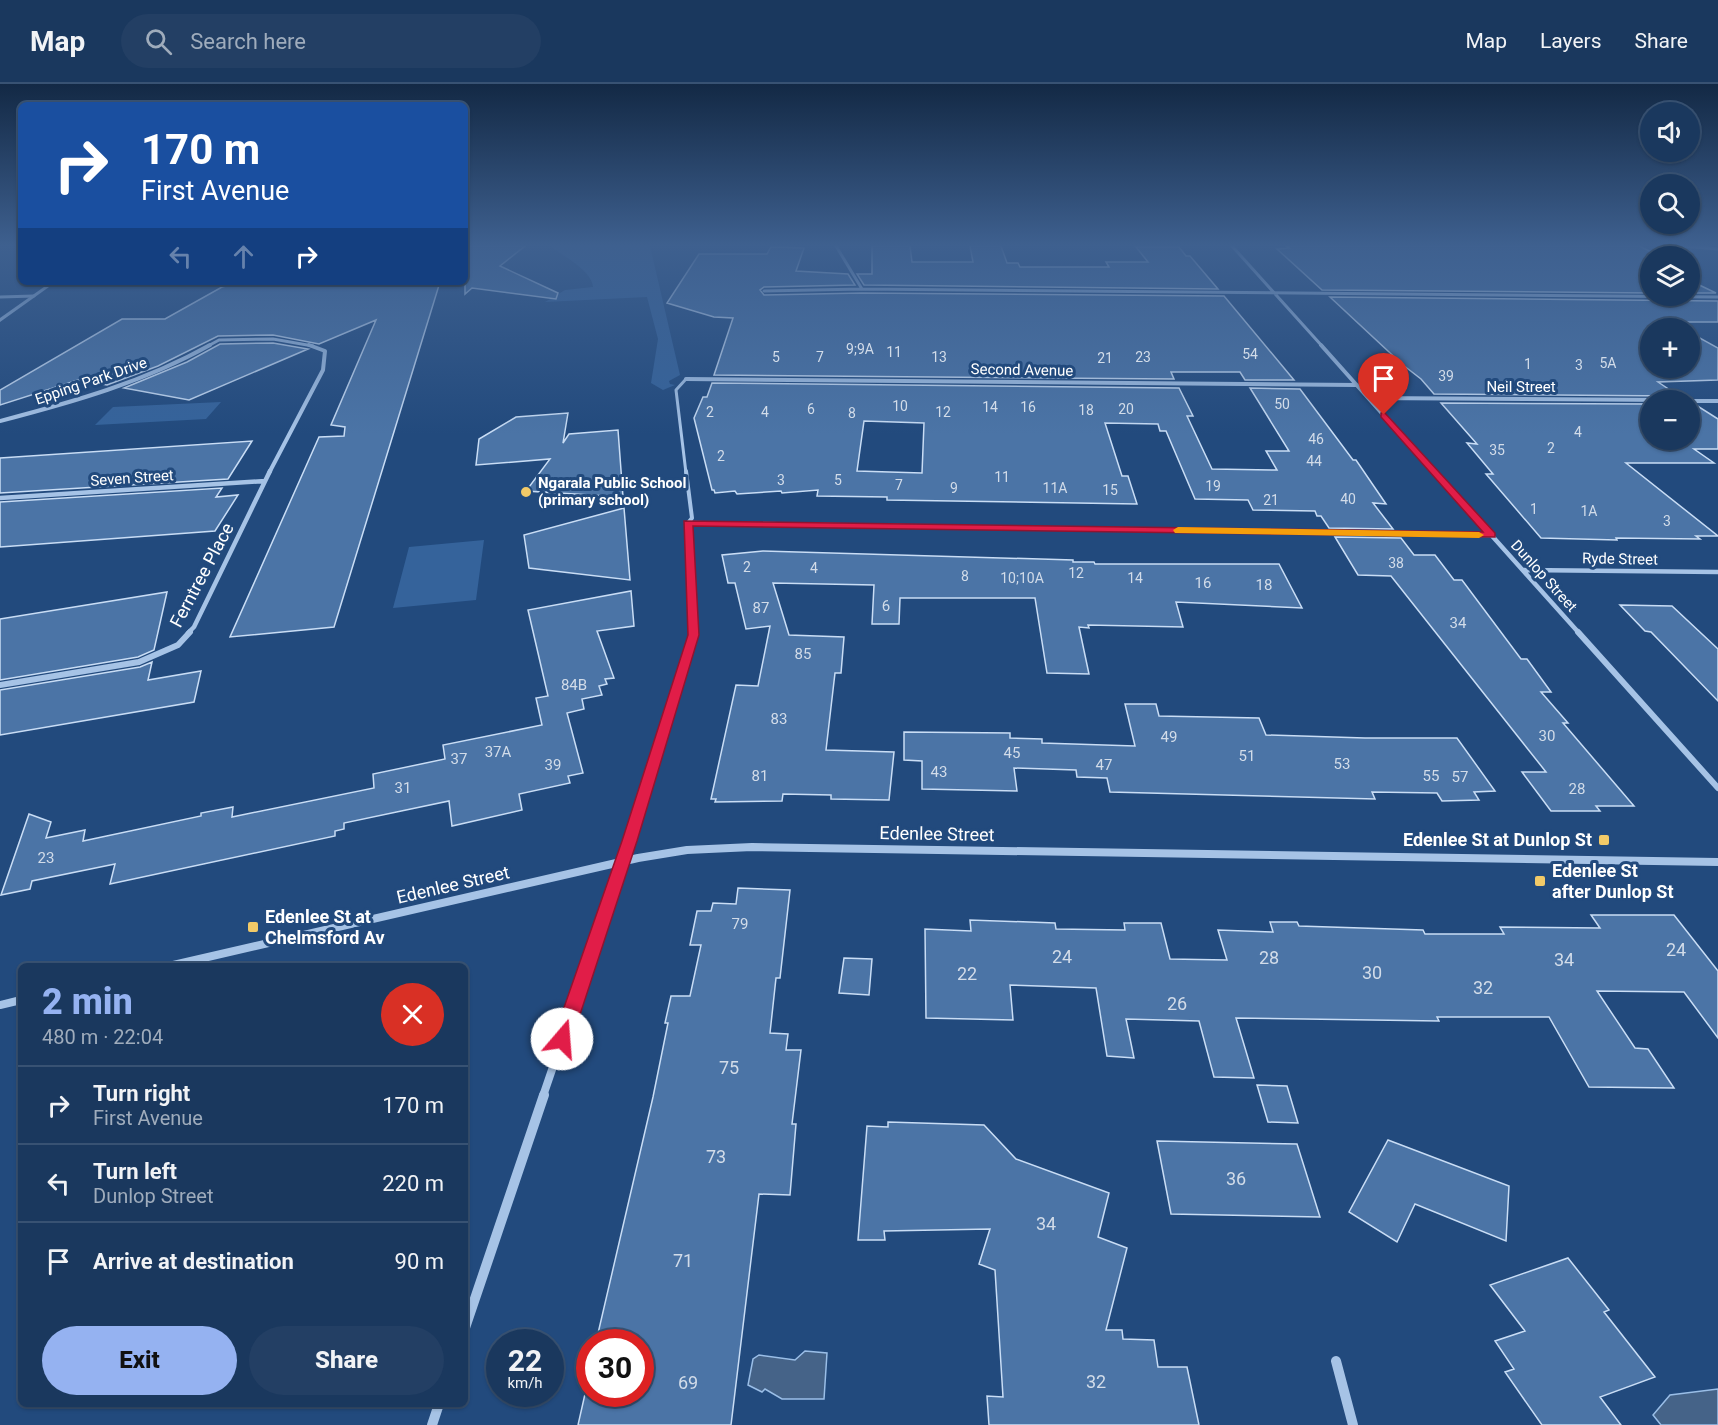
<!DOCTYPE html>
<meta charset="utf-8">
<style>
:root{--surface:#1a385e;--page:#233f64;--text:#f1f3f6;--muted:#9facbc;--line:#385273;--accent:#95b2f1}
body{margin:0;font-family:Roboto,sans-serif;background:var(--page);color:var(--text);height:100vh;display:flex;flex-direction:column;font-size:22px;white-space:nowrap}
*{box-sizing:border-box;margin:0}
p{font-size:20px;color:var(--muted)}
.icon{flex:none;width:33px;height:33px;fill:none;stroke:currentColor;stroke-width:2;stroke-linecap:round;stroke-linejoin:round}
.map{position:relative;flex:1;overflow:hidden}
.details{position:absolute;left:18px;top:879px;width:450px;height:444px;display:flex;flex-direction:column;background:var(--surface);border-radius:9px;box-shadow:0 2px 4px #0004,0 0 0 2px var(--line)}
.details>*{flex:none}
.banner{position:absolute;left:18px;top:18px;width:450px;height:183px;border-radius:9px;box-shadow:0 2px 4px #0004,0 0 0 2px var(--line);background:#1a4fa0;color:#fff;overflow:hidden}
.buttons{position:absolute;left:1640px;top:18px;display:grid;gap:12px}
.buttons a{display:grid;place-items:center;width:60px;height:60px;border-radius:50%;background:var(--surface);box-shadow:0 2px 4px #0004,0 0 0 2px var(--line);font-size:30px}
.speed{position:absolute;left:486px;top:1245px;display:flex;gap:12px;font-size:30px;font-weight:700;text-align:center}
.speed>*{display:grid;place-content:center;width:78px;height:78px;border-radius:50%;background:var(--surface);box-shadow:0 2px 4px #0004,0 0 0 2px var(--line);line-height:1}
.speed small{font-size:15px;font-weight:400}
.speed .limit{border:9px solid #d22;background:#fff;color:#111}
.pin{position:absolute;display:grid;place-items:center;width:51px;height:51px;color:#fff;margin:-62px -26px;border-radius:50% 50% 50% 0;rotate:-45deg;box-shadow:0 0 6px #0007}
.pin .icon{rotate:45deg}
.me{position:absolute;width:66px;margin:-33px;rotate:18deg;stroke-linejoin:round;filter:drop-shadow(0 0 4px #0008)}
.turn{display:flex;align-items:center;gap:21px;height:126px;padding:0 24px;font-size:27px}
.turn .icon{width:78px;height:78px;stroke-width:2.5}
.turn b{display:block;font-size:42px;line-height:51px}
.lanes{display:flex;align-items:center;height:57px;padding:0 24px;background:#0003;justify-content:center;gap:30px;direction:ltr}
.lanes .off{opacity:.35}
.round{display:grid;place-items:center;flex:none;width:63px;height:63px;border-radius:32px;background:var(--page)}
.summary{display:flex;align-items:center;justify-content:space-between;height:102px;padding:0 24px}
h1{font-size:36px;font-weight:800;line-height:45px;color:var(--accent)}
.button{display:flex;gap:12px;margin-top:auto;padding:12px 24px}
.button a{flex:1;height:69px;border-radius:36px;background:var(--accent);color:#111;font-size:24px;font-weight:800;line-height:69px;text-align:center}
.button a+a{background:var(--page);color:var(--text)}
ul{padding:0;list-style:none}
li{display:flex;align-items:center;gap:18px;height:78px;padding:0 24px;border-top:2px solid var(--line)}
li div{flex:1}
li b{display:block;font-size:22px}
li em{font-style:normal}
header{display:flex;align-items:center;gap:36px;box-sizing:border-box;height:84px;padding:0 30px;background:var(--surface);border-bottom:2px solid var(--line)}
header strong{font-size:28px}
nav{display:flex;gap:33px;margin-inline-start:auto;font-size:21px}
.search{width:420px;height:54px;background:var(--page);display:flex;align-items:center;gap:15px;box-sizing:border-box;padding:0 21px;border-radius:33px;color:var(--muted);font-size:22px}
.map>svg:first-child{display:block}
.green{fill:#35639b}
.water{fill:#456388;stroke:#9abee7;stroke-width:1.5}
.building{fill:#4b74a6;stroke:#c9ddf5;stroke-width:1.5;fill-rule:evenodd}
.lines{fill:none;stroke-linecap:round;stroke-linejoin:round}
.service-far1{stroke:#a6c3e6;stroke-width:3}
.service{stroke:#a6c3e6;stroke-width:4}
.minor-far5{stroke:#a6c3e6;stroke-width:3}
.minor-far4{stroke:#a6c3e6;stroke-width:4}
.minor-far3{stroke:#a6c3e6;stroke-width:4.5}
.minor-far2{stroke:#a6c3e6;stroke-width:6}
.minor-far1{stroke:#a6c3e6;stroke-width:8}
.minor{stroke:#a6c3e6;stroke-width:10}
.tertiary{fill:#a6c3e6;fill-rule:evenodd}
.route{fill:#e11d48;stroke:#92132f;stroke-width:1.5}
.slow{fill:#f59e0b}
.poi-dot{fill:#f2ca68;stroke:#224a7d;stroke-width:2}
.labels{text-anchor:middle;stroke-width:6;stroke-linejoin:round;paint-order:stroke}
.far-number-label{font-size:14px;fill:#d2dce9}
.far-street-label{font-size:15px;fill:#fff;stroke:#224a7d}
.far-poi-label{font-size:15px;font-weight:bold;fill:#fff;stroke:#224a7d;text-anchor:start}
.number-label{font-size:15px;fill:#d2dce9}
.street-label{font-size:18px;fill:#fff;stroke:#224a7d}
.poi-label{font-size:18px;font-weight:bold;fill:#fff;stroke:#224a7d;text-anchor:start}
.near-number-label{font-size:18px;fill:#d2dce9}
</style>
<header>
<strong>Map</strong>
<div class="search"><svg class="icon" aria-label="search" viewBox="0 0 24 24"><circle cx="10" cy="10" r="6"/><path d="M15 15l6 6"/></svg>Search here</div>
<nav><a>Map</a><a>Layers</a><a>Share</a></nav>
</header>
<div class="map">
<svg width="1718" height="1341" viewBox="0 0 1718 1341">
<rect width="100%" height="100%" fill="#224a7d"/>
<path class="green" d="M551,162H650L680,291L669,297L670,300L675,301L663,306L651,299L658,255L647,213L545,218L565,206L593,203C592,186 563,173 551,162Z
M221,318L206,335L95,341L113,323Z
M484,456L476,516L393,524L409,463Z"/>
<path class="water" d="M805,1267L827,1269L824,1315H782L765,1305L762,1308L748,1301L753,1275L759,1271L795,1276Z
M1718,1305V1341H1661L1653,1331L1670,1311Z"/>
<path class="building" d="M465,162H525L500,182L558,209L556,215L472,204L465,210Z
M872,162H910L912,178H973L970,162H1001L1007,179H1018L1020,183H1109L1106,178H1148L1136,163H1179L1186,172H1190L1218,205L864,201L857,190H872Z
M1286,162H1639L1660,172H1650V209L1322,206L1277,165L1289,164Z
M771,163L804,164L796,187L848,190L855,201L764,203L760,206L764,211L862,209L1224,212L1294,296H1245L1240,288H1171L1174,295L714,291L733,234L714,233L667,219L699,170H767Z
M1689,194L1697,198H1693L1716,209H1689Z
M241,198H440L334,543L230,553L319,353L344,352L345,343L331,341L376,236L319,260L273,251L218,252L158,282L107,301L78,296L0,321V306L122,235H165L222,203Z
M1330,213L1718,217V238H1670L1682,244H1650V284H1689V248L1718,264V296L1658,298L1685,316H1677L1673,312L1434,310L1421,295L1403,281Z
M273,259L308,265L189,316L124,304L187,278L220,260Z
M712,299L1179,304L1193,332H1187L1212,385L1277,386L1266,367H1289L1250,304L1300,305L1353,376H1356L1386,420L1373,419L1393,445L1329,444L1321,432H1317L1315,427L1253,426L1248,416L1195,415L1166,347H1160L1158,340L1105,339L1122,392H1128L1137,420L887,416V413L817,412L818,406L782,409L781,407L737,410L735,407L715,409L714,406H712L694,334L703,313H707ZM864,337L924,339L922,389L857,387Z
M1441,319L1650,320V356H1689V321H1696L1718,335V365H1694L1714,379H1626L1718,452H1696L1700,455L1616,454L1617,456L1541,454L1486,390H1493L1467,359L1477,360Z
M568,329L563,359L569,350L618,346L623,413L526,407L550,375L476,381L479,355L516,333Z
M252,357L228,395L0,409V374Z
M222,404L216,413L238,411L215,447L0,463V418Z
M624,424L630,496L529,484L524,451Z
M1335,453L1401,454L1414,471H1435L1454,496H1462L1521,575H1527L1551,608H1541L1568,639H1563L1634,722H1596L1600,727H1551L1522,688H1546L1391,492L1358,491Z
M763,467L1073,476V478H1094L1095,480H1279L1302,524L1176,518L1183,543L1088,541L1089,544L1079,543L1089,590L1047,589L1035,514H900L899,540H872L874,501L773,499L789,551L844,553L841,589H835L826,666L894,668L889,716L831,715V711L783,710L782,717L715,718L716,715H711L736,601L758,602L770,542L746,545L735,499H728L722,471Z
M631,507L634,542L597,547L614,594L605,595L607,600L599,602L602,611L582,615L584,625L567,629L583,689L568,692L570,699L519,710L522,726L452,742L449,717L344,739V745L335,747V752L110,800L115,780L32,797L30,805L1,811L29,730L51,738L46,754L85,746L83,757L201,732V729L233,723L232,733L374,704L373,690L445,675L443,661L542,641L536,614L548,612L528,526Z
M167,508L154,566L138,573L0,596V535Z
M1620,521L1672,522L1718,565V617L1651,548L1645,547Z
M152,578L148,596L201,587L194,618L0,651V606L140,583Z
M1125,620H1156L1159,632L1259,634L1266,651L1365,654H1457L1495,707L1474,708L1479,716L1442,717L1437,709L1372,708L1375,715L1110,708L1107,694L1077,693L1076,686L1014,684L1017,707L922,705V677L904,676V648L1010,649V654L1042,655V659L1135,662Z
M738,804L790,806L780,894H776L770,949L788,950L786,966H801L792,1040H796L790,1111L759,1110L731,1341H578L585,1310H640V1258H596L653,1013L668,939H665L671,912H690L701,861H690L697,827H711L713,819L736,820Z
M1591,831H1674L1718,887V954L1684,908L1597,907L1635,964L1648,965L1674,1004L1589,1003L1549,933H1437L1439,937L1236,934L1254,994L1214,993L1199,937L1126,935L1134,974L1107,972L1096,904L1010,901L1013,936L926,934L925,845L971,847L970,836L1055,839L1056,845L1125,846L1124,839H1161L1170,875L1227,876L1218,846L1273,848L1270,838H1297L1299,842L1423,846L1425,850H1504L1500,843L1600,844Z
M844,874L872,875L869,911L839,909Z
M1257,1001L1287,1002L1298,1039L1268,1038Z
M888,1038L984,1041L1016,1075L1109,1109L1098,1153L1127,1164L1106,1246H1122L1123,1255L1154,1256L1158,1283H1187L1199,1341H989L987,1312L1003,1313L995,1186L979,1180L990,1145L884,1147L885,1156H858L867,1042L888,1043Z
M1388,1056L1509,1102L1506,1157L1415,1120L1397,1158L1349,1128Z
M1157,1057L1297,1060L1320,1133L1171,1130Z
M1568,1174L1609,1226L1604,1228L1655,1293L1600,1313L1621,1341H1542L1505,1288L1514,1285L1495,1257L1525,1247L1490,1201Z"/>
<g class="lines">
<path class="service-far1" d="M686,295L676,306L686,389"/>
<path class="service" d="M686,387L692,434L688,439"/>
<path class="minor-far5" d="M836,162L862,205
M1232,162L1322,262
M1683,162L1718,165
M764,207L862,205L1718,213
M0,213L34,212
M208,262L219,256L273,255L313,262"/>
<path class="minor-far4" d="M1321,261L1435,389
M686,295L1357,301
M1369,314L1673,316
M1689,317H1718
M0,337C73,318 144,298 210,261
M269,389L323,286L325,267L309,261"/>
<path class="minor-far3" d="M1434,387L1579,549
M0,414L265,397
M1523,486L1718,488
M188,549L194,543L270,387
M693,549L688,439L1491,451"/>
<path class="minor-far2" d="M1578,548L1718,704
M0,601L139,578L178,561L190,548
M631,753L693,548"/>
<path class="minor-far1" d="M169,882L638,774L687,766L752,763L1718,778
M0,921L21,916
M543,1012L632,752"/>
<path class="minor" d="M465,1244L544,1011
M1336,1277L1353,1341
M432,1341L439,1320"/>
<path class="tertiary" d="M51,198H56L0,238V234Z"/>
</g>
<linearGradient id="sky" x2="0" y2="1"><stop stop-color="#132945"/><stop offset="0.46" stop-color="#3e608f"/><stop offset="1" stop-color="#3e608f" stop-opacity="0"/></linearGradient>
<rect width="1718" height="350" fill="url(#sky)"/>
<path class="route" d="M1384,328L1495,449V453L693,442L699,551L637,757L572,955L569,960L562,962L556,960L553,955L622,757L688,551L684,437L1483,448L1381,333V329Z"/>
<path class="slow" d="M1178,443L1479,448L1484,451L1479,454L1175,449L1173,446Z"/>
<g class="poi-dot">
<circle cx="526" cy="408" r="6"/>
<rect x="1598" y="750" width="12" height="12" rx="3"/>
<rect x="1534" y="791" width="12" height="12" rx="3"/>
<rect x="247" y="837" width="12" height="12" rx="3"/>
</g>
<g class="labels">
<g class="far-number-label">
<text x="860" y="270">9;9A</text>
<text x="894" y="273">11</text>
<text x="1250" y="275">54</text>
<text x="776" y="278">5</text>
<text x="820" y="278">7</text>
<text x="939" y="278">13</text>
<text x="1143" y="278">23</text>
<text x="1105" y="279">21</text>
<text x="1608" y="284">5A</text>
<text x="1528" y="285">1</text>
<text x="1579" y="286">3</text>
<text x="1446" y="297">39</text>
<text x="1282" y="325">50</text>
<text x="900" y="327">10</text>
<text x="990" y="328">14</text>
<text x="1028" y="328">16</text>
<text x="811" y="330">6</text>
<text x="1126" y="330">20</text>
<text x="1086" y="331">18</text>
<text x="710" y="333">2</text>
<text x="765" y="333">4</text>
<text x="943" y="333">12</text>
<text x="852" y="334">8</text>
<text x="1578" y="353">4</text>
<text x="1316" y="360">46</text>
<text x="1551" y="369">2</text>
<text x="1497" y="371">35</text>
<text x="721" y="377">2</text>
<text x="1314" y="382">44</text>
<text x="1002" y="398">11</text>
<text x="781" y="401">3</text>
<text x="838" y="401">5</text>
<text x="899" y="406">7</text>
<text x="1213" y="407">19</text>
<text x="954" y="409">9</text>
<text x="1055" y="409">11A</text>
<text x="1110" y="411">15</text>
<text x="1348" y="420">40</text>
<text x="1271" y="421">21</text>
<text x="1534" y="430">1</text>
<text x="1589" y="432">1A</text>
<text x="1667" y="442">3</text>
<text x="1396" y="484">38</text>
<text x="747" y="488">2</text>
<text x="814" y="489">4</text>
<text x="1076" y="494">12</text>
<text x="965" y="497">8</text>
<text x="1022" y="499">10;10A</text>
<text x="1135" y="499">14</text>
</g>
<g class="far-street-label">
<text transform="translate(1022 286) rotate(1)" y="5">Second Avenue</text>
<text transform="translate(91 297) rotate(-19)" y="5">Epping Park Drive</text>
<text x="1521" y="308">Neil Street</text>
<text transform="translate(132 394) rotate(-4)" y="5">Seven Street</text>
<text transform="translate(1620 475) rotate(1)" y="5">Ryde Street</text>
<text transform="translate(1544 492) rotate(48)" y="5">Dunlop Street</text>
</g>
<g class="far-poi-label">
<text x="538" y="404">Ngarala Public School<tspan x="538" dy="17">(primary school)</tspan></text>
</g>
<g class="number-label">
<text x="1203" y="504">16</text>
<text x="1264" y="506">18</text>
<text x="886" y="527">6</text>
<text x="761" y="529">87</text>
<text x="1458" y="544">34</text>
<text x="803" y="575">85</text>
<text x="574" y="606">84B</text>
<text x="779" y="640">83</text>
<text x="1547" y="657">30</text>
<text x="1169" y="658">49</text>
<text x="498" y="673">37A</text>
<text x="1012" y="674">45</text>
<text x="1247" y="677">51</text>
<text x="459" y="680">37</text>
<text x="1342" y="685">53</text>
<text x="553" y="686">39</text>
<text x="1104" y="686">47</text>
<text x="939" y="693">43</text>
<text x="760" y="697">81</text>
<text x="1431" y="697">55</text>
<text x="1460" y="698">57</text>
<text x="403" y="709">31</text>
<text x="1577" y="710">28</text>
<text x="46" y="779">23</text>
<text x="740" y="845">79</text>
</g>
<g class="street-label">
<text transform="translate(202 491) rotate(-62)" y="6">Ferntree Place</text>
<text transform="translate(937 750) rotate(1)" y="6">Edenlee Street</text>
<text transform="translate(453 801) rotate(-13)" y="6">Edenlee Street</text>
</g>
<g class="poi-label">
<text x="1592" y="762" text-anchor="end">Edenlee St at Dunlop St</text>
<text x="1552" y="793">Edenlee St<tspan x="1552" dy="21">after Dunlop St</tspan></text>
<text x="265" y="839">Edenlee St at<tspan x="265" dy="21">Chelmsford Av</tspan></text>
</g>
<g class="near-number-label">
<text x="1676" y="872">24</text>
<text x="1062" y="879">24</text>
<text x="1269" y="880">28</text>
<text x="1564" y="882">34</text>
<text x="1372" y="895">30</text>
<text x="967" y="896">22</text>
<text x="1483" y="910">32</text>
<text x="1177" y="926">26</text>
<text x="729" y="990">75</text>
<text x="716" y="1079">73</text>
<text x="1236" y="1101">36</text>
<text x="1046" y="1146">34</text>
<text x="683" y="1183">71</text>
<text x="1096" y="1304">32</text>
<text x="688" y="1305">69</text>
</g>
</g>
</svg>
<div class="buttons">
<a><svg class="icon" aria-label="sound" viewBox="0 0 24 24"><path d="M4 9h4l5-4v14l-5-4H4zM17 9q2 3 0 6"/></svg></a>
<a><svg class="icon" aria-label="search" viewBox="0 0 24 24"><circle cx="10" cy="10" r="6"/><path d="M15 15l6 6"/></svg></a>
<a><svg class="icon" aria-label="layers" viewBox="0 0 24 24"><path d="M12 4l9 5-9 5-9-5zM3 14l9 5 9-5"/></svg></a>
<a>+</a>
<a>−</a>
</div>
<div class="speed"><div>22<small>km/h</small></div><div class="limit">30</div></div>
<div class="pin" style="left:1384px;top:331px;background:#d93025"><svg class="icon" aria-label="arrive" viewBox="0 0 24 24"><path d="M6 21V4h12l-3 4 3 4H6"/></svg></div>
<svg class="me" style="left:562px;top:955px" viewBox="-20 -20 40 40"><circle r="19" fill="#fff"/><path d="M0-13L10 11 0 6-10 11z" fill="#e11d48"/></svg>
<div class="banner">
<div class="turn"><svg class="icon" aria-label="right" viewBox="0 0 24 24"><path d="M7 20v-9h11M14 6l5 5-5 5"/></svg><div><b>170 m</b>First Avenue</div></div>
<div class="lanes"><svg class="icon off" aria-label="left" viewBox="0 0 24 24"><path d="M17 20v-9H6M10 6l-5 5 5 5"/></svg><svg class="icon off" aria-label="ahead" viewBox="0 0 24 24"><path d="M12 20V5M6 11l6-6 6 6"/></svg><svg class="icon" aria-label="right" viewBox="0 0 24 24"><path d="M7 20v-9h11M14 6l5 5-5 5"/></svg></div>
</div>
<section class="details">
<div class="summary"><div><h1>2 min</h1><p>480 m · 22:04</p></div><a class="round" style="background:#d93025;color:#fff"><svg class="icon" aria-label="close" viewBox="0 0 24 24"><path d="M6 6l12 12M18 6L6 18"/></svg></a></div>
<ul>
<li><svg class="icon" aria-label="right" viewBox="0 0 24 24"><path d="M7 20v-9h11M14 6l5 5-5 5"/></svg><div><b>Turn right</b><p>First Avenue</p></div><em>170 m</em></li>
<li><svg class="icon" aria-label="left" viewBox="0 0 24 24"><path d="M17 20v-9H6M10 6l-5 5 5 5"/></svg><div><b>Turn left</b><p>Dunlop Street</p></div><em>220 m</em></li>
<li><svg class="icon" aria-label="arrive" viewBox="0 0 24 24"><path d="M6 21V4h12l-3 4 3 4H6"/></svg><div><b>Arrive at destination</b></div><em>90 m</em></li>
</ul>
<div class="button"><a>Exit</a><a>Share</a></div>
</section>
</div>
